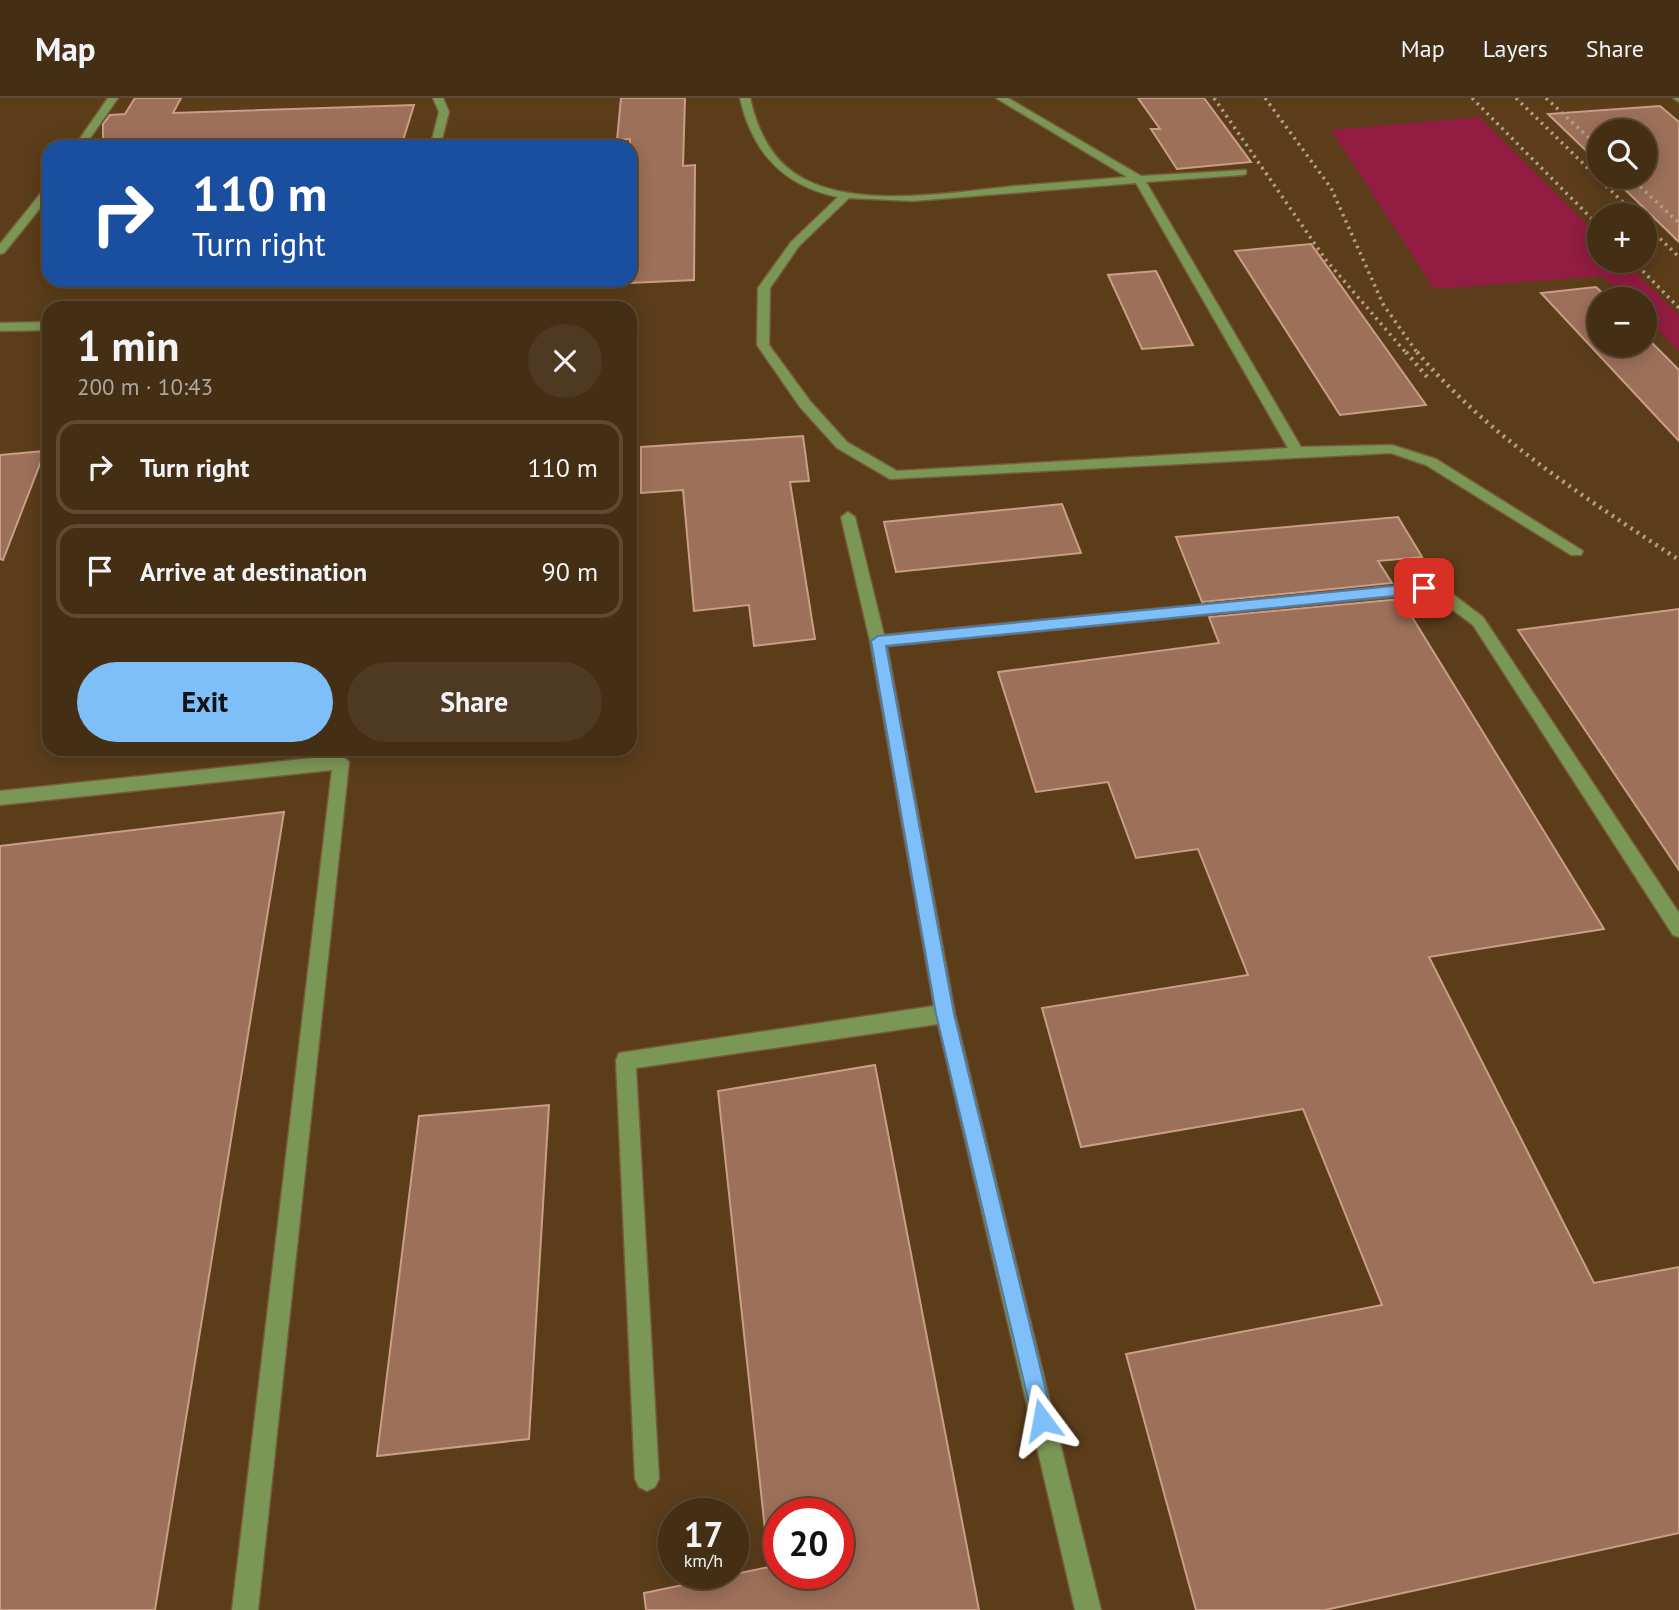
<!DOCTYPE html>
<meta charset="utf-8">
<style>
:root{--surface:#442e14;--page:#4e3a22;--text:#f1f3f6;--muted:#afa8a0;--line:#5c4a34;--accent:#7ebef9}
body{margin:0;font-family:"PT Sans",sans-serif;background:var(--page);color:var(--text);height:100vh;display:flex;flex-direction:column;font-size:26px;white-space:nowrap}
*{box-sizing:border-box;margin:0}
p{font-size:23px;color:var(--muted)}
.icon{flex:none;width:38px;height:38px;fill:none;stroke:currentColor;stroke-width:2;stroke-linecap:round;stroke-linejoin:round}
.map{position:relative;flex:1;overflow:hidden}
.side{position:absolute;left:42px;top:203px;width:595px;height:455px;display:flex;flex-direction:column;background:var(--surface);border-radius:21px;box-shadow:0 4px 18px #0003,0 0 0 2px var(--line)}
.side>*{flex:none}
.guide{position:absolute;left:42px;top:42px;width:595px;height:147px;border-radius:21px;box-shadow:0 4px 18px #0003,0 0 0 2px var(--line);background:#1a4fa0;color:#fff;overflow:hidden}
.fabs{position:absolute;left:1587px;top:21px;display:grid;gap:14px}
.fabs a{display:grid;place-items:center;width:70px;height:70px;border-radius:50%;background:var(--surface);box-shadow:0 4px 18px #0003,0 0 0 2px var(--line);font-size:35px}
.speed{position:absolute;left:658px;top:1400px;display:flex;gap:14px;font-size:35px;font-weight:700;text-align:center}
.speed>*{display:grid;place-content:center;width:91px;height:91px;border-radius:50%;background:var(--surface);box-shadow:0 4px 18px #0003,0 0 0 2px var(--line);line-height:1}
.speed small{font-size:18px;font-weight:400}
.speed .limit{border:10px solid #d22;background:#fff;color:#111}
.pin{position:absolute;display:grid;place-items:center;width:60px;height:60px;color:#fff;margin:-30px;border-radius:14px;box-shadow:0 4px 10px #0006}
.me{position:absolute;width:77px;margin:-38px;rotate:347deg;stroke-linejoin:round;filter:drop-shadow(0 0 5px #0008)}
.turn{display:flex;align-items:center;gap:24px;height:147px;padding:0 35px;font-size:32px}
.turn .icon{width:91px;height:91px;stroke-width:2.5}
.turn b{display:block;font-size:49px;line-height:60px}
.round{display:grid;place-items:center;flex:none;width:74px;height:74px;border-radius:37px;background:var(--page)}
.head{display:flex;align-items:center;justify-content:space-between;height:119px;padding:0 35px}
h1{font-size:42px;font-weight:700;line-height:52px}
.action{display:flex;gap:14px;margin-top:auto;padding:14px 35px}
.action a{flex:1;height:80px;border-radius:42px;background:var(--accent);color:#111;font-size:28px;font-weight:700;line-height:80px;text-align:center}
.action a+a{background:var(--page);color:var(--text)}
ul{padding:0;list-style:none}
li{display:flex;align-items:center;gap:21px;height:94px;margin:0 14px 10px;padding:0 21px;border:4px solid var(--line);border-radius:21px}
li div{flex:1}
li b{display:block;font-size:26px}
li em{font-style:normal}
header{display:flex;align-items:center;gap:42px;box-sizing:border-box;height:98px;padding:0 35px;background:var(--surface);border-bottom:2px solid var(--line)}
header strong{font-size:33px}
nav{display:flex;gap:38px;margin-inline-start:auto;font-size:24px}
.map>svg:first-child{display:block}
.green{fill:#921c42}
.building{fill:#9d705a;stroke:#cc9d86;stroke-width:2;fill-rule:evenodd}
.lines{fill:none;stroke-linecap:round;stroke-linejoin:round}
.minor-casing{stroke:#775b3b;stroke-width:3}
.minor{fill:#7b9755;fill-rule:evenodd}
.rail-far1{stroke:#b59e84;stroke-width:3.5;stroke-dasharray:2.5 4.5;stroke-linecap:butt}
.rail{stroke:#b59e84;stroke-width:4.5;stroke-dasharray:2.5 5;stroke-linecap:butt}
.route{fill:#7ebef9;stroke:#527ca2;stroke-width:2}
</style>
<header>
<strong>Map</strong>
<nav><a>Map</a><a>Layers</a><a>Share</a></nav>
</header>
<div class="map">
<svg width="1679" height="1512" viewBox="0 0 1679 1512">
<rect width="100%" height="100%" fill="#5b3d1a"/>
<path class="green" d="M1480,19L1599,138L1600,163H1624L1679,217V253L1645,219V201H1627L1602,178L1434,191L1331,32Z"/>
<path class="building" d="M135,0H181L173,15L414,7L401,49H103V26L110,17L125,16Z
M621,0H685L683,68L695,67L694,182L630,185V41L617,42Z
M1138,0H1204L1251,64L1177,71L1151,31H1160Z
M1660,8L1679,24V144L1612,79H1645V33H1600V66L1548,16Z
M1311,146L1377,238L1426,307L1340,317L1235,153Z
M1156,173L1193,247L1142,251L1108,177Z
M1596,189L1609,201H1600V247H1645V238L1679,272V343L1541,195Z
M803,338L809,383L790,384L815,541L754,548L749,507L694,513L683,392L641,395V349Z
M45,353L3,462L0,461V357Z
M1062,406L1081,455L896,474L884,424Z
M1398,419L1422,459L1378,463L1392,485L1202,504L1176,439Z
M1401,501L1604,831L1429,859L1594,1185L1679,1169V1435L1325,1512H1196L1126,1256L1382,1207L1303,1011L1081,1049L1042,910L1248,877L1198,751L1136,760L1108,684L1036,694L998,574L1219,545L1209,519Z
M1679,511V772L1518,532Z
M284,714L155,1512H0V748Z
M875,967L979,1512H646L644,1495L769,1469L718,993ZM779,1416H838V1475H779Z
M549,1007L529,1341L377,1358L419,1018Z"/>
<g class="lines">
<defs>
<path id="minor" d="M108,0H118L84,49H74Z
M433,0H443L449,14L440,49H430L439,14Z
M740,0H750C758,34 772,64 804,81C862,111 953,94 1015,88C1053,85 1090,82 1127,79L996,0H1008L1141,78L1246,72V76L1242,77L1146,84L1301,349L1392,347L1436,361L1583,453L1581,457H1571L1426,367L1391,355L890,381L837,350L800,309L757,247L758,190L791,144L838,99C783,88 752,54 740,0ZM1136,85L1288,350L897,373L847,344L810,303L769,247L770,190L799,148L849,100L913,103Z
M1673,0H1679V4Z
M49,89V99L4,155L0,156V146L45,90Z
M49,224V232L0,233V225Z
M848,414L855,419L884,537L1424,485L1455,498L1483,519L1679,815V839L1673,837L1473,527L1445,506L1422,496L887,548L955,916L1101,1512H1075L938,926L636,970L659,1381L655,1389L647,1393L639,1389L635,1381L616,962L619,955L934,908L870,543L841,419Z
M341,657L349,664L258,1512H232L332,672L0,707V693Z"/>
</defs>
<use href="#minor" class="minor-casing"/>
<use href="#minor" class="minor"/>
<path class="rail-far1" d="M1214,0L1326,162L1407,256
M1265,0L1331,90L1383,206L1418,256
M1472,0L1600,129
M1516,0L1636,117
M1546,0L1600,50
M1630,79L1679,125
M1645,126L1679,159
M1633,163L1679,210"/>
<path class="rail" d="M1406,254L1429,281
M1417,254C1490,340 1586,400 1679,462"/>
</g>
<path class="route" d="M1424,485L1431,490L1424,495L886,548L954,916L1053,1322L1050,1330L1042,1333L1035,1330L936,916L871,543L878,538Z"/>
</svg>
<div class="fabs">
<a><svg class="icon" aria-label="search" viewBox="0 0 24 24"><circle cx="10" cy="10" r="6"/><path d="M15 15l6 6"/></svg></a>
<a>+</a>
<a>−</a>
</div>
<div class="speed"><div>17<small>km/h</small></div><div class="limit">20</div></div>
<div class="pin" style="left:1424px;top:490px;background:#d93025"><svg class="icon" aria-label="arrive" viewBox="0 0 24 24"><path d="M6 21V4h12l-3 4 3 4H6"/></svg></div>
<svg class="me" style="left:1042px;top:1322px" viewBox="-20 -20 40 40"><path d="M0-17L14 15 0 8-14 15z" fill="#7ebef9" stroke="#fff" stroke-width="4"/></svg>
<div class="guide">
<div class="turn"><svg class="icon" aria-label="right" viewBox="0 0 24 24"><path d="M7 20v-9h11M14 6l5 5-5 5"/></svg><div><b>110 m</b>Turn right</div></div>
</div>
<section class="side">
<div class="head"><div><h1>1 min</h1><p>200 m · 10:43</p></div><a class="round"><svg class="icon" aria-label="close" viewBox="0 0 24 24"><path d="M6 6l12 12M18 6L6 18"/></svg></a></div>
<ul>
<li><svg class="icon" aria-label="right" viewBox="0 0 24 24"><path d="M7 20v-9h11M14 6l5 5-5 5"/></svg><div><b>Turn right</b></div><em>110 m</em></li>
<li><svg class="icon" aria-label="arrive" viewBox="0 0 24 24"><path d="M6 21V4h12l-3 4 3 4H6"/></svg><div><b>Arrive at destination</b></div><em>90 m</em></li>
</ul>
<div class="action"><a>Exit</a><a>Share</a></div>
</section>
</div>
